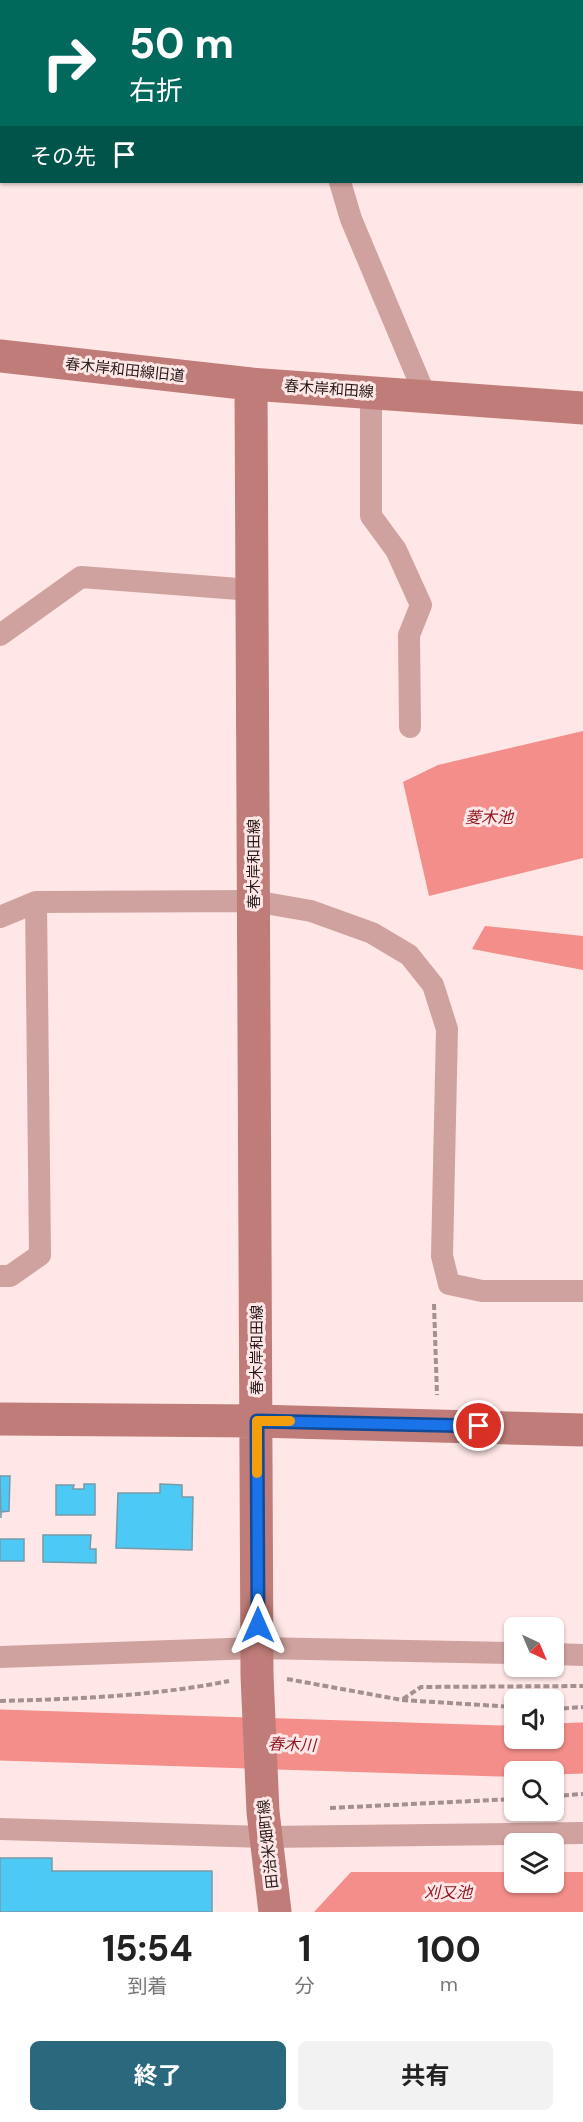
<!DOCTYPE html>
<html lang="ja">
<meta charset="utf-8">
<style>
:root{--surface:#fff;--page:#f2f2f2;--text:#222;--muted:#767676;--accent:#29687d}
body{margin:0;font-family:"DM Sans","Noto Sans JP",sans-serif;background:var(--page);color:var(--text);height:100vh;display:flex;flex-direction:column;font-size:22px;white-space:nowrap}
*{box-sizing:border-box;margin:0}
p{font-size:20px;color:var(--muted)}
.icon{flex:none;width:33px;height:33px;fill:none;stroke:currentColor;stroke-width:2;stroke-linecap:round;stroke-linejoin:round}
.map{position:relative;height:1912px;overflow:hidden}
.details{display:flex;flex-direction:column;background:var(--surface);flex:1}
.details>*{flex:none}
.guide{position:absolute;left:0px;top:0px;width:584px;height:183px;box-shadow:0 2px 4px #0004;background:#00695c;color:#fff;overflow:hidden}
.needle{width:39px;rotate:136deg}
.buttons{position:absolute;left:504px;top:1617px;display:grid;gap:12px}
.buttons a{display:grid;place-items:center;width:60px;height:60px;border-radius:9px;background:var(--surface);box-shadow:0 2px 4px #0004;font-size:30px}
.pin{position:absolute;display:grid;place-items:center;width:51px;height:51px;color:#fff;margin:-26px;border:3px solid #fff;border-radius:50%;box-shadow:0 2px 6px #0007}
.me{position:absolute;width:66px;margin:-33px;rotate:0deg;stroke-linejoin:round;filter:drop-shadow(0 0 4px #0008)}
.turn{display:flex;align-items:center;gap:21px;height:126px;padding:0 30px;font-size:27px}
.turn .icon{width:78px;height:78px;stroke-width:2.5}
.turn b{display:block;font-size:42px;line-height:51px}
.then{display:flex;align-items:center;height:57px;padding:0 30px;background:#0003;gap:12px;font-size:22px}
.eta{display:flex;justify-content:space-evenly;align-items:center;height:102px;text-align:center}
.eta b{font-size:36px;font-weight:700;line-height:42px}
.primary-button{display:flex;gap:12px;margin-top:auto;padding:12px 30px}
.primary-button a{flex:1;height:69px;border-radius:9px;background:var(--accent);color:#fff;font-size:24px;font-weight:700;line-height:69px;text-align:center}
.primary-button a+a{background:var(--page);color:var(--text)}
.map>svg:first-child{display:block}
.water{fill:#f48e8a}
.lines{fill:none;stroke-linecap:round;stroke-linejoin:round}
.river{stroke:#f48e8a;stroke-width:51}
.building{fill:#4ccaf5;stroke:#789aa7;stroke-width:1.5}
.path{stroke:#a3908f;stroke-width:4;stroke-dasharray:6 3;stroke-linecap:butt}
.street{stroke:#d0a29f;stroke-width:22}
.secondary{stroke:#bf7c78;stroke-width:33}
.route-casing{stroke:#114b97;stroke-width:15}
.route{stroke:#1a73e8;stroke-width:10}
.slow{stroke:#f59e0b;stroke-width:10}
.labels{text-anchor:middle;stroke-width:6;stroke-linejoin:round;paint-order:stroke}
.street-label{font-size:15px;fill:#271a19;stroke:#fee7e6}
.water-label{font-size:16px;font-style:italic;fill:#921924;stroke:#fee7e6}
</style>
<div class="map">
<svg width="583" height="1912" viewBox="0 0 583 1912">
<rect width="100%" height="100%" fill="#fee7e6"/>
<path class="water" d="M583,731V858L429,896L403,782L438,765Z
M485,926L583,936V970L472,949Z
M351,1872H514V1882H554V1872H583V1912H314Z"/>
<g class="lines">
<path class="river" d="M0,1735L500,1751L583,1748"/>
</g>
<path class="building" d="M0,1476H10L9,1511L1,1512V1518Z
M84,1484H95V1515H56V1485H74L73,1489H84Z
M160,1484L182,1485V1497H193L192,1550L116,1548L118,1493H160Z
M43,1535H91L90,1549H96V1563L43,1562Z
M0,1539H24V1561H0Z
M0,1858H52V1871H212V1912H0Z"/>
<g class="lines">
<path class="path" d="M434,1304L437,1395
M287,1679L402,1700L514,1707
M403,1699L421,1687L583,1686
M0,1701C76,1699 154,1696 229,1681
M554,1709L583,1707
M554,1796L583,1794
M330,1808L514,1799"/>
<path class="street" d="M340,182L351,219L425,395
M371,392V516L396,550L421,605L409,635L410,727
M0,635L81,577L252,590
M0,917L36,902L254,901L311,911L372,933L409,955L433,985L447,1029L442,1256L449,1284L482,1291H583
M0,1276H10L40,1255L36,902
M554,1654L583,1655
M0,1657L258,1648L514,1653
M0,1829L266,1837L583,1833"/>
<path class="secondary" d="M0,356L251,384L583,408
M251,384L257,1675L263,1812L275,1912
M0,1419L257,1421L583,1430"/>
</g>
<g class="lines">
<defs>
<path id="route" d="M258,1625L257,1421L479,1426"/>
</defs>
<use href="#route" class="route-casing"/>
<use href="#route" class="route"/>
<path class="slow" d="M257,1473V1421H290"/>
</g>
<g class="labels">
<g class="street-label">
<text transform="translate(125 370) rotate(6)" y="5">春木岸和田線旧道</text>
<text transform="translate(329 389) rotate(4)" y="5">春木岸和田線</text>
<text transform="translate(254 864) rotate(-90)" y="5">春木岸和田線</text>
<text transform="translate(257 1350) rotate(-90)" y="5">春木岸和田線</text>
<text transform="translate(268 1844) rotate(-96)" y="5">田治米畑町線</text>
</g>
<g class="water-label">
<text x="489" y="823">菱木池</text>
<text transform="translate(292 1744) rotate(2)" y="6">春木川</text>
<text x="448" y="1898">刈又池</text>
</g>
</g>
</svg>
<div class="buttons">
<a><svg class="needle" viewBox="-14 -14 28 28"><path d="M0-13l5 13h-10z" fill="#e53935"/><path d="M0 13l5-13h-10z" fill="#767676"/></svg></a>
<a><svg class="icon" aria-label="sound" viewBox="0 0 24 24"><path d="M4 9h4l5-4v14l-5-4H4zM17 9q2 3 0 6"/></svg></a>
<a><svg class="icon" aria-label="search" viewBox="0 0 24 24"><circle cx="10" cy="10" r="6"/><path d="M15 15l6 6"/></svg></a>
<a><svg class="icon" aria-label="layers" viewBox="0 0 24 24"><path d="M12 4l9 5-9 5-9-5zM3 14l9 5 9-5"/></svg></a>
</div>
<div class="pin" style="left:479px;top:1426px;background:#d93025"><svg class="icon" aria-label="arrive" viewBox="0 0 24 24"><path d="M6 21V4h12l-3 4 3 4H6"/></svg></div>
<svg class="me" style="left:258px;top:1625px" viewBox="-20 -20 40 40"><path d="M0-17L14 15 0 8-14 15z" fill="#1a73e8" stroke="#fff" stroke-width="4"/></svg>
<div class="guide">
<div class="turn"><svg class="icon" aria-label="right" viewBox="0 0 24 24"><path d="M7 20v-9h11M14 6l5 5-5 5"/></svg><div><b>50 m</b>右折</div></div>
<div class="then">その先<svg class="icon" aria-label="arrive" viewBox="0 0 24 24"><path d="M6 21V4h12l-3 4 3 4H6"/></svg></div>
</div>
</div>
<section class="details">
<div class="eta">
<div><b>15:54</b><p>到着</p></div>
<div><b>1</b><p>分</p></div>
<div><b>100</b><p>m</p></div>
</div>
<div class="primary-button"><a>終了</a><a>共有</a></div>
</section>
